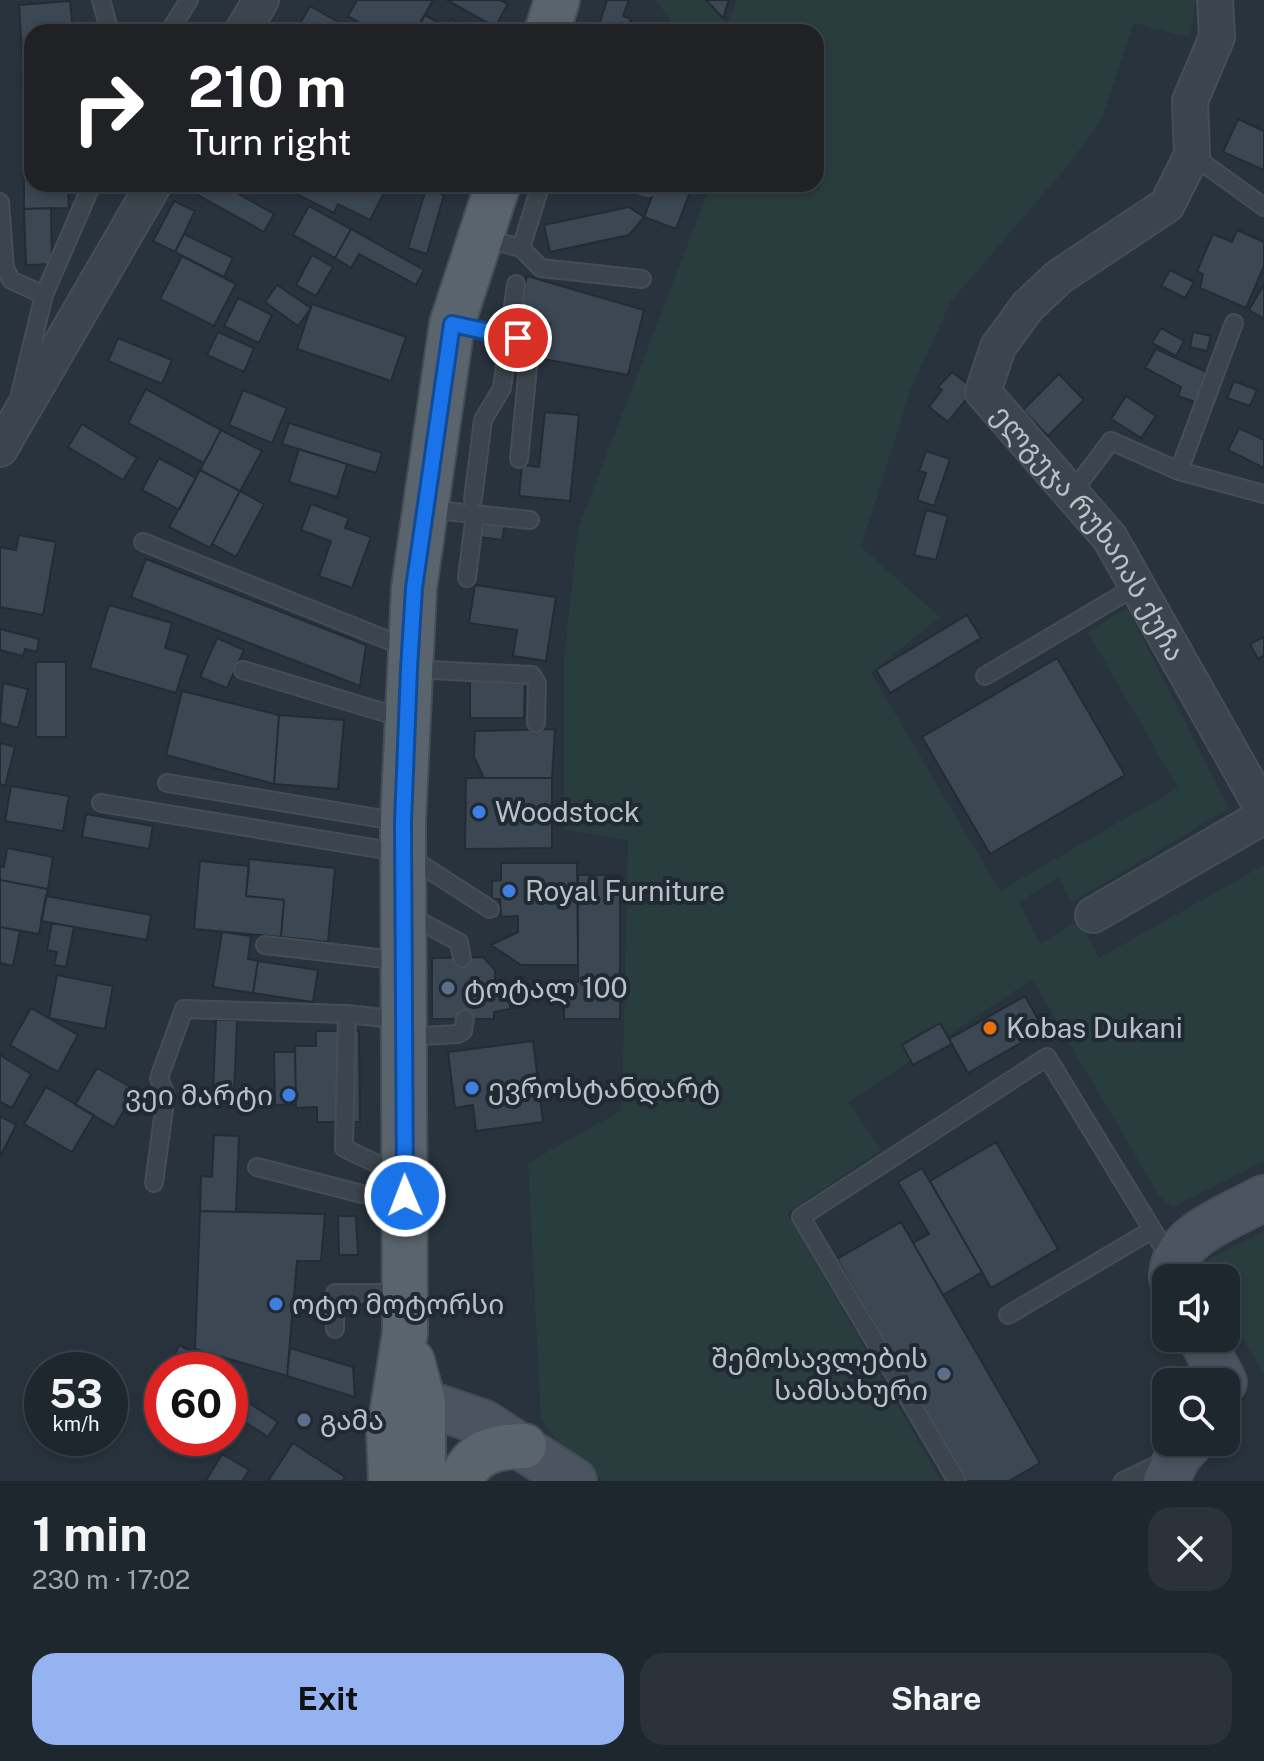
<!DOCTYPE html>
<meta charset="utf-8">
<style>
:root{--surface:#1e262e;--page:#2b323a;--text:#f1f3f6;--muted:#a1a5aa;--line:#3c434a;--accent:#95b2f1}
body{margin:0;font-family:"Public Sans","Noto Sans Georgian",sans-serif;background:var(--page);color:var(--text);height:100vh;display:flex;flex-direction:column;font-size:30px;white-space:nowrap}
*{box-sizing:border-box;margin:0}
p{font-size:26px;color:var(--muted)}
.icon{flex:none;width:44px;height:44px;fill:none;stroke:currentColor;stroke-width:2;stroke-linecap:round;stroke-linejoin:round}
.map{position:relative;height:1481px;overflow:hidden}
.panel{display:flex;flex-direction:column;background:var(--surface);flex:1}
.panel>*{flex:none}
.hud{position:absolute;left:24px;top:24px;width:800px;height:168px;border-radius:24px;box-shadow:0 4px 12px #0003,0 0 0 2px var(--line);background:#202124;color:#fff;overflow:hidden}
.tools{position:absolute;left:1152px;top:1264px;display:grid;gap:16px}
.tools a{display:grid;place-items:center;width:88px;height:88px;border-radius:16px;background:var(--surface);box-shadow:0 4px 12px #0003,0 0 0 2px var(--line);font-size:40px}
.speed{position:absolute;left:24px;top:1352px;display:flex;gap:16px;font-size:40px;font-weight:700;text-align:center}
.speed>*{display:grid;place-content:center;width:104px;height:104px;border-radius:50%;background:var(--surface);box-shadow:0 4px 12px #0003,0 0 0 2px var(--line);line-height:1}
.speed small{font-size:20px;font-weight:400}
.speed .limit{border:12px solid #d22;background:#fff;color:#111}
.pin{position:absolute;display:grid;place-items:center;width:68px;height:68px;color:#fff;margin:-34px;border:4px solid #fff;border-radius:50%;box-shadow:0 2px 8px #0007}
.me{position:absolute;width:88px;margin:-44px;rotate:359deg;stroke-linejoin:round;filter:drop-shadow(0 0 6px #0008)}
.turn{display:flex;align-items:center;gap:28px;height:168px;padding:0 32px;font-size:36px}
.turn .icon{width:104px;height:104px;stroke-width:2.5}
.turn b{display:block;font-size:56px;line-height:68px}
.round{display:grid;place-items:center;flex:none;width:84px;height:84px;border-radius:24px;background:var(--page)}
.headline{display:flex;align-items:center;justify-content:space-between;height:136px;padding:0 32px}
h1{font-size:48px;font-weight:700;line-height:60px}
.cta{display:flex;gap:16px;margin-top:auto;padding:16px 32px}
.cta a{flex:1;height:92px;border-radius:24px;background:var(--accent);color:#111;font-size:32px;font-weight:700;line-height:92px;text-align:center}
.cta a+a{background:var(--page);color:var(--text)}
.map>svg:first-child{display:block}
.green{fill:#2a3d3e}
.building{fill:#3b4753;stroke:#232c35;stroke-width:2}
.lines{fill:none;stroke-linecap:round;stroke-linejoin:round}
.lane-casing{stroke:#454e57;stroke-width:20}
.street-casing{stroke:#454e57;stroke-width:38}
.secondary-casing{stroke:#454e57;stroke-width:48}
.primary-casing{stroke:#454e57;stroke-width:48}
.lane{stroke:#3c454d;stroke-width:16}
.street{stroke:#3c454d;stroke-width:34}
.secondary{stroke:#4b5460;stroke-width:44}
.primary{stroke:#5a646d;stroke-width:44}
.route-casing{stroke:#114b97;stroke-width:20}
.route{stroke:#1a73e8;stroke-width:14}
.shop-dot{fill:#3f7fe0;stroke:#212a33;stroke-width:3}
.service-dot{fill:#5c6f8a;stroke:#212a33;stroke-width:3}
.food-dot{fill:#e8710a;stroke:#212a33;stroke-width:3}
.labels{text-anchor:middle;stroke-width:8;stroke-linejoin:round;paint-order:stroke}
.street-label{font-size:28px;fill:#b8c0c8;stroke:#212a33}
.poi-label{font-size:28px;fill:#b8c0c8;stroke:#212a33;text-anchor:start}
</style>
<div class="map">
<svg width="1264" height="1481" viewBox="0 0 1264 1481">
<rect width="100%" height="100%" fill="#28333d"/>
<path class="green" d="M656,0H706L728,24L737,0H1196L1190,38L1134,23L1102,119L1066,168L951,301L910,391L861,547L940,617L871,673L1000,891L1178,788L1088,632L1127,608L1229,808L1071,903L1059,877L1019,902L1040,944L1079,920L1099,958L1264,865V1161L1173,1207L1160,1197L1032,979L849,1102L881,1150L787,1213L941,1481H604L566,1456L541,1419L528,1163L622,1110L628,840L564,830V660L578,529L711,184H816V32H678Z
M1264,1231V1374L1226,1310V1278H1207L1199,1264Z"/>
<path class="building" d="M357,0H433L415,32H376L348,16Z
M447,0H500L508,4L495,27Z
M607,0H629L623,16L631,19L626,32L598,28Z
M706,0H729L723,18Z
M70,1L73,32H32V67L23,68L19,5Z
M310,6L356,32H295Z
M425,15L447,27L444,32H415Z
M451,19L475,32H444Z
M22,75H32V120L24,121Z
M1238,119L1264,131V170L1223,152Z
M23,131H32V169L24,170Z
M32,169V184H68L69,208L24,209V170Z
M192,184H221L274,214L264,232L189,190Z
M277,184H371L385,191L370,220L338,204L334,213Z
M657,184H693L676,229L644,217Z
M426,189L444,195L427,254L408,248Z
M174,201L195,211L175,252L153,241Z
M309,206L351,229L335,258L293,235Z
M629,207L644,217L629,235L550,252L544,225Z
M51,208L52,264L26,265L24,209Z
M351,229L424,270L416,285L359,254L351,268L335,258Z
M1237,230L1264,242V266L1246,308L1200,288L1203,274L1197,271L1213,234L1232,242Z
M184,234L233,258L224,277L175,252Z
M312,255L333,267L316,296L296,285Z
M182,256L236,284L214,326L160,299Z
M1170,270L1194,282L1185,298L1161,286Z
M527,276L644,310L628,375L539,358L550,324L517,315Z
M1264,284V319L1249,310Z
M277,285L311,308L298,326L265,302Z
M238,298L272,315L259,343L224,326Z
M312,304L406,337L391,381L297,349Z
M1161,328L1184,341L1176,356L1152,343Z
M218,332L254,348L244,372L207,355Z
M1193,332L1211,336L1207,351L1190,347Z
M118,338L172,360L162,384L108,361Z
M1156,349L1209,373L1198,403L1178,396L1181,387L1145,368Z
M952,372L969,385V396L948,422L929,407L942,390L938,387Z
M1059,374L1084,400L1048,436L1023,410Z
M1234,381L1257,390L1250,406L1227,398Z
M146,389L221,430L204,463L128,423Z
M243,390L287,408L272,443L229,425Z
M1126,396L1156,416L1141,438L1111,419Z
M545,412L579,415L570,501L519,496L522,465L539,467Z
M289,423L382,453L376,473L282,444Z
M82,424L137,458L123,480L68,447Z
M1239,428L1264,440V468L1228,450Z
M221,430L262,451L240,491L200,470Z
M299,449L347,464L337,497L289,482Z
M926,451L950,459L934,506L917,500L926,473L919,471Z
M159,458L196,478L179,510L142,490Z
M200,470L240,491L210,548L169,527Z
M240,491L264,504L236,557L212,544Z
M311,504L349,518L345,528L371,537L352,588L319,576L331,541L301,530Z
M926,510L948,516L936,560L914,555Z
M483,519L505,523L502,540L480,537Z
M19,535L56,542L43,615L0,607V547L16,550Z
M146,559L366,645L360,686L131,597Z
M475,585L556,597L546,661L513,656L517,630L469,623Z
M109,605L172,623L165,648L188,655L176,693L90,668Z
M967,615L981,638L890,693L876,670Z
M0,629L39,639L37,652L25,649L23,656L0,650Z
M1264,637V655L1258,659L1250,644Z
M217,638L244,650L227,688L200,677Z
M1057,658L1125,775L990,854L922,737Z
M36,662H66V737H36Z
M525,678L524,718H470V679Z
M3,683L28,689L18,728L0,723Z
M182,691L279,715L274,784L166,755Z
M279,715L344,720L338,789L274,784Z
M555,729L552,778H484L474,757L475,731Z
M0,743L15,747L5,786L0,784Z
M466,778H552V848L465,849Z
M11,786L69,796L63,831L5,821Z
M86,814L153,826L149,849L82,837Z
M7,848L53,857L48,889L0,880V866L4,867Z
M249,859L335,868L328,942L281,937L284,900L246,896Z
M200,861L249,866L246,896L284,900L281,937L194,929Z
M501,863H577L578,965H521L491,945L518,932V916L501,917L500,899H492V881L501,880Z
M578,875H620V1019H564V982H578Z
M0,880L48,889L39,934L0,927Z
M46,896L151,915L147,940L41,921Z
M52,923L74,927L66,967L54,965L57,952L47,950Z
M0,927L20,931L13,966L0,963Z
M222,932L251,936L248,959L258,961L253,993L213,987Z
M483,957L495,970V987L510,998V1009L494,1012V1019H432V958Z
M258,961L318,970L313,1002L253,993Z
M57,975L113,986L105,1029L49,1018Z
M1025,996L1044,1030L968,1073L949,1039Z
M31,1008L78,1035L58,1072L10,1045Z
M216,1020H237L234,1095L213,1094Z
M940,1023L952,1044L913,1065L902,1045Z
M316,1031H359L360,1122H317V1107L296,1108L295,1046H316Z
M533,1041L543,1122L476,1131L473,1105L455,1108L448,1052Z
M274,1052H295L296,1104L275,1105Z
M0,1055L31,1074L12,1108L0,1102Z
M97,1068L136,1090L114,1127L75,1105Z
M46,1087L94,1115L72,1152L24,1124Z
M0,1116L16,1125L0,1157Z
M214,1135L239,1136L236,1212L200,1211L201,1176L212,1177Z
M996,1142L1058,1249L991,1288L930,1181Z
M922,1168L982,1272L943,1295L913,1243L929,1234L898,1182Z
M200,1211L325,1214L321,1261H297L287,1376L195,1349Z
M338,1216H356L358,1255H339Z
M901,1222L1040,1463L1009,1481H965L837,1259Z
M179,1345L189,1350L180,1370H170L168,1369Z
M290,1348L353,1367L355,1397L287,1376Z
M246,1401L278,1422L268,1437L236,1416Z
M293,1443L345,1477L342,1481H268Z
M222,1454L249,1470L242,1481H206Z"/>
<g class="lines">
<defs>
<path id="lane" d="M101,0L110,32
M169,32L189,0
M1192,155L1264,207
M638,184L648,187
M0,202L5,268L11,280L44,295
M482,238L521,248L541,268L642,279
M521,248L541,184
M453,324L526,341L529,357L519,459
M20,394L44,295L92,184
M1179,471L1264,494
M1071,494L1111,441L1179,471L1234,323
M473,499L483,420L502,388L516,284
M427,509L530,520
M143,542L410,649
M467,578L475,514
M411,669L532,675L537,683L536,723
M243,670L406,719
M985,676L1138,585
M167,783L401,822
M101,803L403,853L490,909
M408,915L459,942L462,958
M265,945L403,961
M347,1014L344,1148L402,1176
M405,1037L458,1034L463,1031L465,1019
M257,1167L362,1194L404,1196
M154,1183L166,1095L159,1078L184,1009L347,1014L402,1020
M1008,1315L1152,1230
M335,1329V1293H405
M957,1481L801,1217L1047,1057L1171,1260
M1123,1481L1169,1459"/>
<g id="street">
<path id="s1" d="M1215,0L1217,37L1190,101L1192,155L1167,205L1059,277L1028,306L998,347L983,392L1110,538L1264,811"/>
<path d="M242,32L261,0"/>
<path d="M0,449L154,184"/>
<path d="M1093,915L1264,816"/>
</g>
<path id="secondary" d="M1172,1278C1171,1235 1232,1216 1264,1198
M1201,1338L1224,1382
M423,1402L484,1423L574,1481
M1166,1481L1178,1456L1191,1442"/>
<path id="primary" d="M547,32L557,0
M412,1361L423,1402V1481
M391,1481L389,1433L405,1333L403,822L414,588L452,324L498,184
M462,1481C470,1452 497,1446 524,1446"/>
</defs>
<use href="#lane" class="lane-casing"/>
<use href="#street" class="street-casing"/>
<use href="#secondary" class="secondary-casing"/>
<use href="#primary" class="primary-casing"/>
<use href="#lane" class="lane"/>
<use href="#street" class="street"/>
<use href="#secondary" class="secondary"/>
<use href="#primary" class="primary"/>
</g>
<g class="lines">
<defs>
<path id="route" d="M405,1196L403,822L409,669L414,588L452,324L518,338"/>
</defs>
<use href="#route" class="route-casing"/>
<use href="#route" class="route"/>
</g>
<g class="shop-dot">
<circle cx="479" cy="812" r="8"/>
<circle cx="509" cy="891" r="8"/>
<circle cx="472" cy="1088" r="8"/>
<circle cx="289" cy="1095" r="8"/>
<circle cx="276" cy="1304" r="8"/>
</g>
<g class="service-dot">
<circle cx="448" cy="988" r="8"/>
<circle cx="944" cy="1374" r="8"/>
<circle cx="304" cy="1420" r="8"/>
</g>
<circle class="food-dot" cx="990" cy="1028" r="8"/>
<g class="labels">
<g class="street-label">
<text dy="10" stroke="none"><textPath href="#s1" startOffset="664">ელგუჯა რუხაიას ქუჩა</textPath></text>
</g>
<g class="poi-label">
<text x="495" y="822">Woodstock</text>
<text x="525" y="901">Royal Furniture</text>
<text x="464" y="998">ტოტალ 100</text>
<text x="1006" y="1038">Kobas Dukani</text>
<text x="488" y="1098">ევროსტანდარტ</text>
<text x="273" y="1105" text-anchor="end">ვეი მარტი</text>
<text x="292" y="1314">ოტო მოტორსი</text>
<text x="928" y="1368" text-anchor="end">შემოსავლების<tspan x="928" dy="32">სამსახური</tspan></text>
<text x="320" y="1430">გამა</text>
</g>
</g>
</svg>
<div class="tools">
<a><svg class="icon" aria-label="sound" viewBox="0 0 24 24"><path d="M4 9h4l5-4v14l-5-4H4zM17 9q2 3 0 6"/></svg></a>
<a><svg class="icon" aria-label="search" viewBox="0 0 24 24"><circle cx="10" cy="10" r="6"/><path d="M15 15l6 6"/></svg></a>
</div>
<div class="speed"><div>53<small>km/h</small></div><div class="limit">60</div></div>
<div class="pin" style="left:518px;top:338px;background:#d93025"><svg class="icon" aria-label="arrive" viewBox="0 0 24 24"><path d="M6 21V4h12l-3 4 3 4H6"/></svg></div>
<svg class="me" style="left:405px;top:1196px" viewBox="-20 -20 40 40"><circle r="17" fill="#1a73e8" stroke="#fff" stroke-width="3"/><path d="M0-11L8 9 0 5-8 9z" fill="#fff"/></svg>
<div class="hud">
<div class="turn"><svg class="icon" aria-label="right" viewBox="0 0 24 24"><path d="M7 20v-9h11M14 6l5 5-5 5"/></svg><div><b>210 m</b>Turn right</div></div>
</div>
</div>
<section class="panel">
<div class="headline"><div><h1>1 min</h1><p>230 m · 17:02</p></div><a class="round"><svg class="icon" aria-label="close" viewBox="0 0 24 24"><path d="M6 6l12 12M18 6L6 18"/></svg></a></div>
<div class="cta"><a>Exit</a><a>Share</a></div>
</section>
